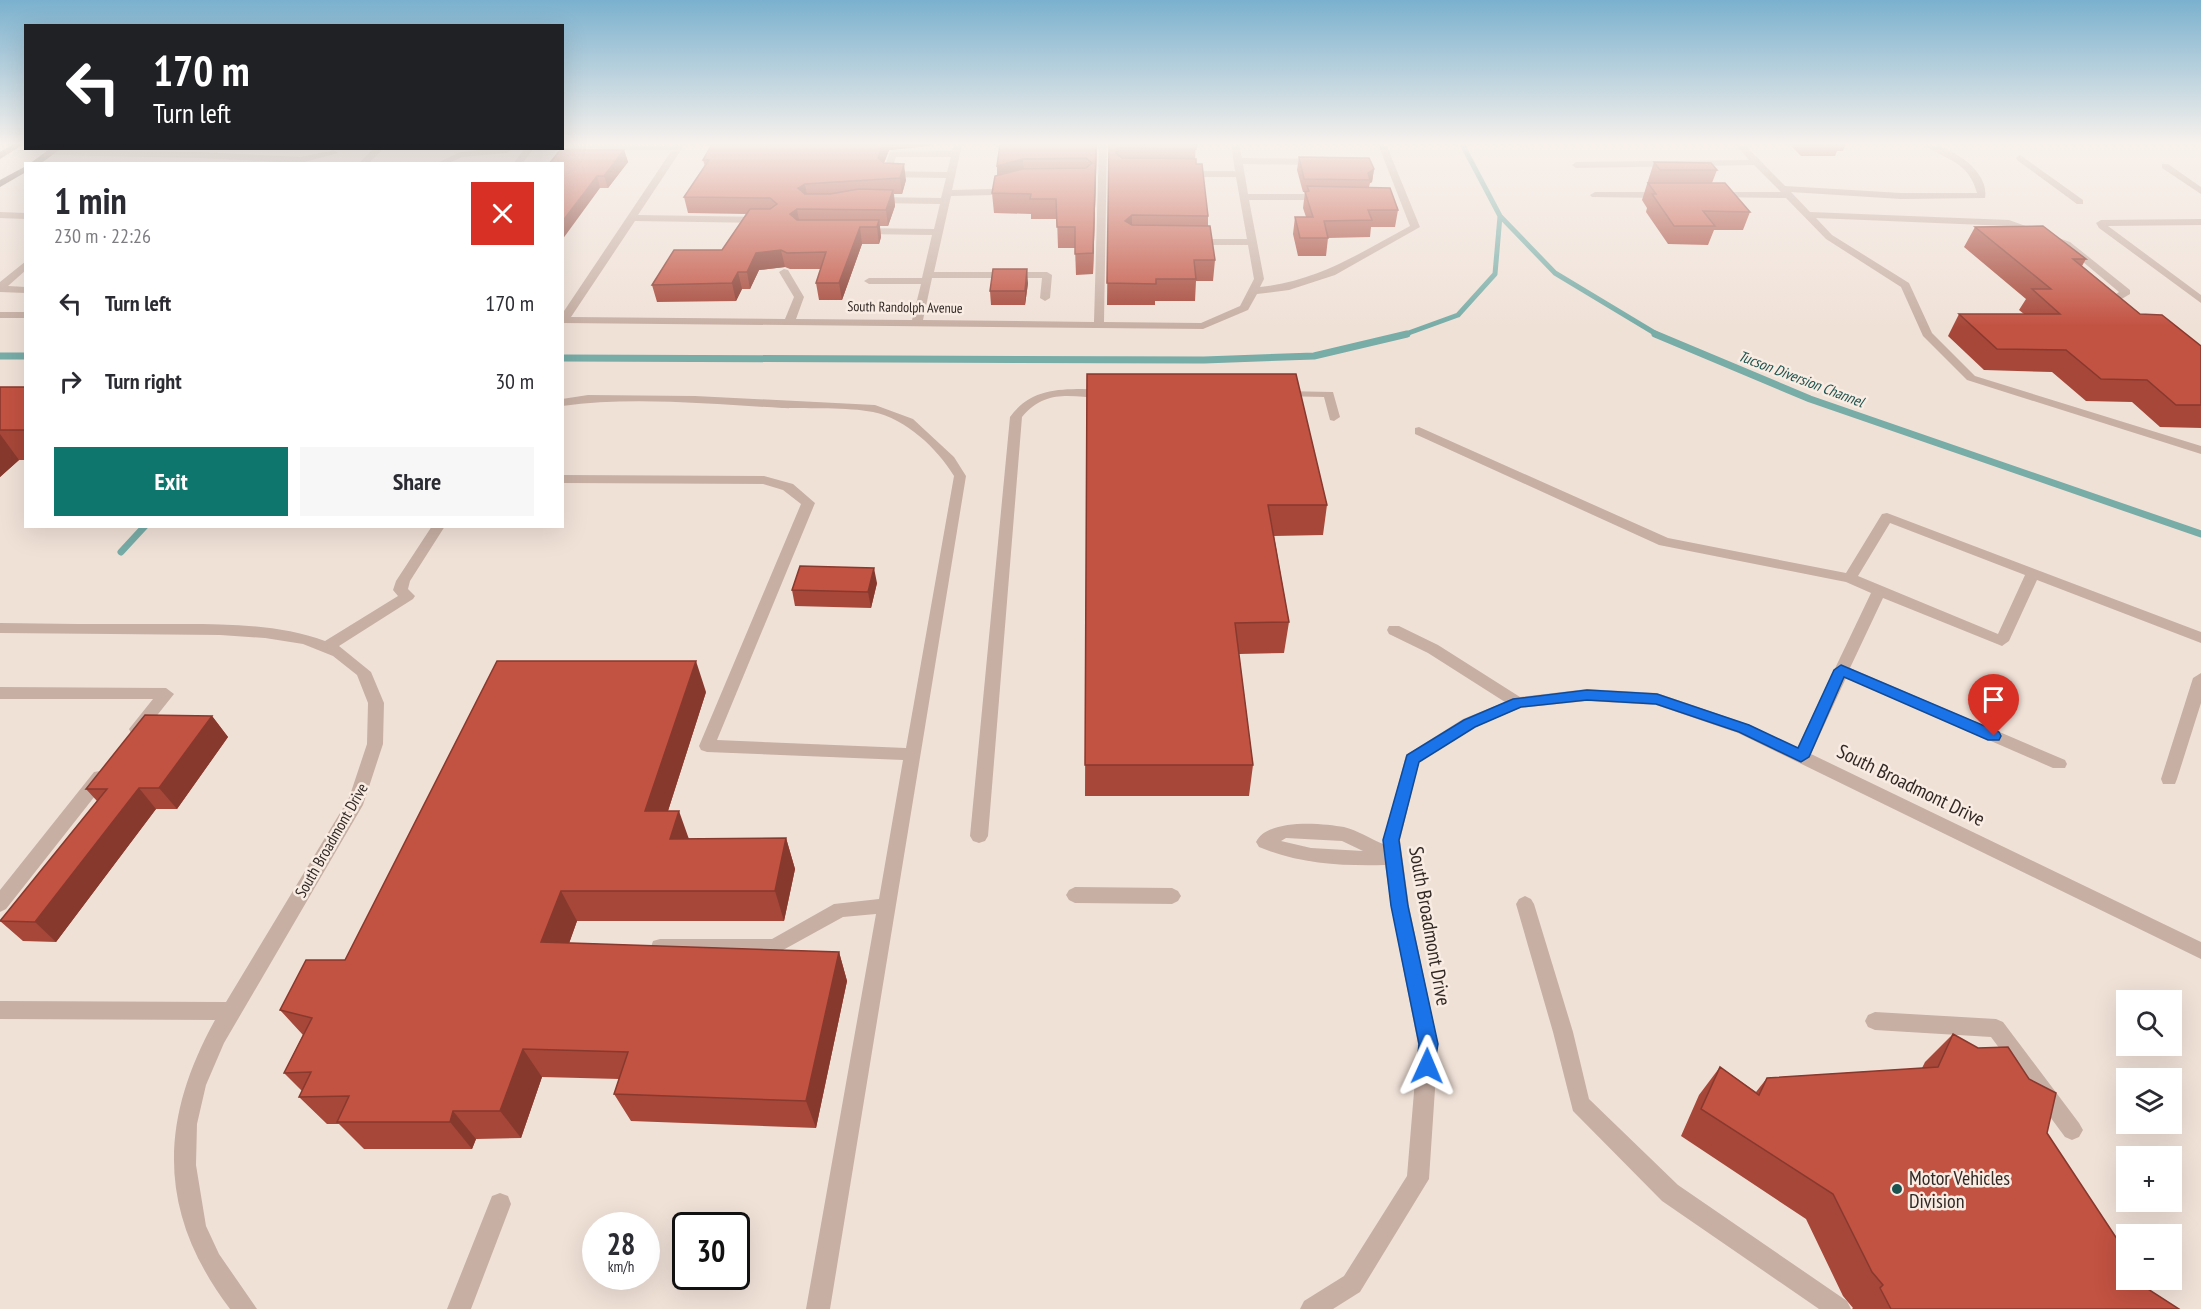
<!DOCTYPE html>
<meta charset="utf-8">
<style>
:root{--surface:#fff;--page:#f7f7f7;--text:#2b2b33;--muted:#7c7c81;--accent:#0f766e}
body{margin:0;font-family:"PT Sans Narrow",sans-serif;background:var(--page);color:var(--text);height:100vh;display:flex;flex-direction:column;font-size:22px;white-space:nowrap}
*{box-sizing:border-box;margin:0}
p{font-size:20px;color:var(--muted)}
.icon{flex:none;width:33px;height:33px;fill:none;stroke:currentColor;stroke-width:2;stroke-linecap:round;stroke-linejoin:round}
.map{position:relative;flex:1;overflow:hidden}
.details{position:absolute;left:24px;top:162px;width:540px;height:366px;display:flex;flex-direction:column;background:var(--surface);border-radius:0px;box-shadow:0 6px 24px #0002}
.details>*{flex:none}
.hud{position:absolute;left:24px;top:24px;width:540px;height:126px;border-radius:0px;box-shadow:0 6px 24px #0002;background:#202124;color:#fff;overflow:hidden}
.fabs{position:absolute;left:2116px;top:990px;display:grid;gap:12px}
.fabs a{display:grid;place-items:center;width:66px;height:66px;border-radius:0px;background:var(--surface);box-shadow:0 6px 24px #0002;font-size:30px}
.speed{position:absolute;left:582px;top:1212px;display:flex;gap:12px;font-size:30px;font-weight:700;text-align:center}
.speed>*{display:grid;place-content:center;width:78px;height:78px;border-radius:50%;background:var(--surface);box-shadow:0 6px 24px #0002;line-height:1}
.speed small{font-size:15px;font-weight:400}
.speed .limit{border:3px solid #111;border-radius:9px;background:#fff;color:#111}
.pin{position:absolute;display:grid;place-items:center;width:51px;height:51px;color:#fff;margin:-62px -26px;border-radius:50% 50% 50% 0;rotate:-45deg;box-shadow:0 0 6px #0007}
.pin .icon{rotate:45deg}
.me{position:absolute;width:66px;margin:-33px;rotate:1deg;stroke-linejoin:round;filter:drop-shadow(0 0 4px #0008)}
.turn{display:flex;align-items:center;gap:21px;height:126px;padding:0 30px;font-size:27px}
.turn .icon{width:78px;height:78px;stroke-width:2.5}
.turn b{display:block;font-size:42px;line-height:51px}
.round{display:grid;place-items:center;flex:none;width:63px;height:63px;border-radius:0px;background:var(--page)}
.headline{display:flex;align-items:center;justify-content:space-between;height:102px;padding:0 30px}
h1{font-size:36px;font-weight:600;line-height:45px}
.primary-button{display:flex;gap:12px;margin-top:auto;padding:12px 30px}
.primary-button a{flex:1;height:69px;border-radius:0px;background:var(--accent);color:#fff;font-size:24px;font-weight:600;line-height:69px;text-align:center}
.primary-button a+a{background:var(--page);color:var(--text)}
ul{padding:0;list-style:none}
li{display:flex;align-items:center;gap:18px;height:78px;padding:0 30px}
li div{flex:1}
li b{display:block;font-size:22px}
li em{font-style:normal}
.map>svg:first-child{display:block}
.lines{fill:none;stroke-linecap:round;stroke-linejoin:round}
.stream-far1{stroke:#77aca7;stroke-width:5}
.stream{stroke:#77aca7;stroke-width:7}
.minor{fill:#c7afa4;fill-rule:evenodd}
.major{fill:#745d56;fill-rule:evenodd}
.wall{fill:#a74739}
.shaded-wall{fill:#88392e}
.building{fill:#c25242;stroke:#88392e;stroke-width:1.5}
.route{fill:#1a73e8;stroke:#114b97;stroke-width:1.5}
.poi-dot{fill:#1c524f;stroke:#f8ece3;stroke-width:2}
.labels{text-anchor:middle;stroke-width:5;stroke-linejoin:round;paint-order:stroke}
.far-street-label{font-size:14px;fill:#322825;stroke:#f8ece3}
.far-water-label{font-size:15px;font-style:italic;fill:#1c524f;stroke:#f8ece3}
.street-label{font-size:16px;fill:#322825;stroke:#f8ece3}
.near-street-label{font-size:20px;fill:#322825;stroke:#f8ece3}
.near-poi-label{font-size:20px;fill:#322825;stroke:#f8ece3;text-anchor:start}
</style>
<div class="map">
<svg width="2201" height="1309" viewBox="0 0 2201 1309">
<rect width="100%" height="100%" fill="#f0e1d7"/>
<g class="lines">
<path class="stream-far1" d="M1462,144L1500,216L1555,273L1658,335
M1403,335L1458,315L1495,274L1500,216"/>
<path class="stream" d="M1655,334L1810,399L2201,534
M0,356H26
M562,358L1204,360L1314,356L1407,334
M121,552L145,526"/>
<path class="minor" d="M677,144H685L638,215L764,217L769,220L764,223L635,221L571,317L785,319L794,297L779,272L784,269L788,270L804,297L796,319L912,320L921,284H869L864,281L869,278H922L932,235L860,234L855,231L860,228L934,229L940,204L876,203L871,200L876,197L941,198L946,178L886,177L882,174L890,152L952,151L954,144H962L952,190L993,189L1011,184L1015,187L993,195L951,196L934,272H1047L1052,275L1050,298L1045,301L1040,298L1042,278H932L923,320L1094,322L1099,144H1107L1104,322L1201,323L1240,306L1254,279L1248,245H1192L1187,242L1192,239H1247L1236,177H1185L1181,174L1185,171H1235L1231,144H1239L1242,158L1318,159L1322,162L1318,165L1243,164L1248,194H1324L1329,197L1324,200H1249L1264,279L1260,287C1318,281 1360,253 1410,226L1378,144H1386L1420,227L1335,275L1289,290L1257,294L1248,310L1203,329L562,323V314L672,150H573L569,147L573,144ZM896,157H951L947,172L891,171Z
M1735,144H1744L1785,186L1901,193H1977C1968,160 1946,161 1923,144C1947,144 1990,169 1985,198L1901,199L1791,192L1810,212L2009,220L2070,242L2130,290V294L2120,300L2127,306V310H2119L2108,300L2119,292L2064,246L2008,226L1816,218L1832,235L1909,283L1932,333L1975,376L2201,446V454L1967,380L1923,336L1901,287L1826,239L1786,198L1713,197L1711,195L1716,192H1781L1754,165L1576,168L1572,165L1576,162L1749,160Z
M374,148H384L368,164H358Z
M497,148L511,150L507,153L462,157L447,164H435L460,152Z
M525,148H534L522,164H513Z
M51,150L199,152L301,157L334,150L338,153L301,163L199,158L48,155V151Z
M2020,155L2083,200V204H2077L2017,160L2016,158Z
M2162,164H2168L2201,187V194L2162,168Z
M1595,192H1662L1667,195L1662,198L1592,197L1590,195Z
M0,212L26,213V219L0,218Z
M2201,219V225L2108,226L2201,295V303L2099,228L2096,223L2101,220Z
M26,261V270L8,286L26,287V293L0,292V282Z
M0,312H26V318H0Z
M1082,389L1108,390L1114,393C1096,408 1053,378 1022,417L988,836L985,841L979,843L973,841L970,836L1010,417C1028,392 1052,389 1082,389Z
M1282,391L1333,392L1340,417L1334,421L1330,420L1324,397L1278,396L1276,394Z
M588,395L695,396L875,405L913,419L954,457L966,476L830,1309H806L876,914L843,917L774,955H660L653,953L651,947L653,941L660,939H772L834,904L879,899L903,760L707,752L701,750L699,746L801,504L783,490L763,484L562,483V475L764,476L793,484L815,503L717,740L906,748L954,476C937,448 906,419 873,412C847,407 809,409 782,408C711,404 632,396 562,406V399Z
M1419,427L1668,538L1846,573L1882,514L1887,513L2201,632V643L2037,580L2009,641L2002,646L1883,598L1850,668L2065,760L2067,764L2065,768H2053L1846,678L1811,754L2201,942V959L1738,733L1656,705L1587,701L1520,708L1475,727L1419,762L1400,840L1409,906L1438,1044L1429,1179L1360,1292L1333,1309H1300L1304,1301L1344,1276L1407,1176L1418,1044L1391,906L1385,865C1341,866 1300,864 1259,847L1256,842C1268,818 1322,823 1344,827C1357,830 1371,839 1383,844L1406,755L1463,719L1505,702L1428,653L1389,634L1387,630L1389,626H1399L1438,645L1520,697L1587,689L1657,693L1750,725L1797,748L1871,593L1846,582L1659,545L1415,434V428ZM1890,523L2025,575L1998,634L1858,576ZM1286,838L1342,841L1363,851L1311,848L1281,841Z
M432,526H445L410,581L408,589L415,596L413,599L339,646L371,672L384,703L383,744L363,805L224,1043L206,1085L197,1124L196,1165L206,1226L219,1254L257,1309H230C158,1214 158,1123 215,1020L0,1019V1001L226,1002L349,798L367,744L368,703L357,675L333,656L303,644L265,638L220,635L0,633V623C52,624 104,624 156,624C212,624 272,622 325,641L398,596L393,590L396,581Z
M2201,673V703L2177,779L2175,784H2163L2161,779L2193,678Z
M0,687L166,688L174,694L143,733H131L129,729L153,699H0Z
M100,771L106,772L108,777L106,782L6,909L0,912V890L94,772Z
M1075,887L1172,888L1178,891L1181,896L1178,901L1172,904L1075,903L1069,900L1066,895L1069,890Z
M1525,896L1531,899L1534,904L1573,1032L1589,1099L1678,1185L1847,1301L1851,1309H1819L1662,1201L1573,1111L1553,1032L1516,904L1519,899Z
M1875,1012L1996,1019L2003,1022L2079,1123L2083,1130L2079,1137L2072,1140L2065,1137L1991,1037L1875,1030L1868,1027L1865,1021L1868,1015Z
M500,1193L508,1196L511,1204L471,1309H447L492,1196Z"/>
<path class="major" d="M14,144H24L0,159V152Z
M51,148H62L40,164H29Z
M26,166V172L0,187V180Z"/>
</g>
<path class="wall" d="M712,144H930L929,146L889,150L884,163L906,180L902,194H894L895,206L888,226H880L881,237L879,244H862L842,300H819L816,283L821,269H790L785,267L759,270L750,289H742L736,301L657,302L652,285L722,250L746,214L688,213L684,197L705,166L703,160Z
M1000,144H1097L1093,274L1076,275L1075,248H1058L1057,219H1031V214L994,213L992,193L997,176V166Z
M1109,144H1196L1195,159L1208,216V226L1215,260L1213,281H1196L1195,301H1155V305H1107Z
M1789,144H1846L1843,151H1837L1835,156H1801Z
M624,150L628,162L608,188H600L562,164Z
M1299,157L1374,169L1372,182L1370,183L1369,187L1398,210L1395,227H1371L1370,237L1328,238L1326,256H1298L1293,234L1295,217H1306L1303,208L1305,192H1303L1297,170Z
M1654,162L1717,170L1712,183L1750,212L1743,230H1714L1708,245L1668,244L1646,212L1647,208L1642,200Z
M1975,227L2086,259L2082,266L2140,314L2201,346V428L2160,427L2132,402L2086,401L2052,372L1984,370L1948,336L1959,314H2024L2019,310L2026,299L1964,247Z
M1028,283L1025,305H991L990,291Z
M1087,374L1327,505L1323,535L1274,536L1289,622L1284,653L1239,654L1253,765L1249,796H1085Z
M0,387H26V460H19L0,477Z
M877,583L871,608L795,606L792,590Z
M706,692L668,811L689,839L786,838L795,869L784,921H577L569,943L839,952L847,981L816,1128L631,1121L614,1094L619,1079L542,1077L521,1138L476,1139L472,1149H364L339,1124H327L299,1097L302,1091L284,1073L303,1035L280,1010L345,960Z
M212,716L228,737L177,809H156L56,942L23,941L0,921L97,801L86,789Z
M1953,1034L2047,1133L2127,1280L2179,1309H1852L1853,1308L1843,1296L1806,1219L1681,1136L1699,1095L1720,1067L1756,1092L1767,1078L1922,1068L1925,1062Z"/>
<path class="shaded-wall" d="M883,144H930L929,146L889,150L880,173L878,158Z
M1096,144H1097L1093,274V253Z
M624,150L628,162L608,188L604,176Z
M1023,159L1024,179L998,185L997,166Z
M904,164L906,180L902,194L900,178Z
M1374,169L1372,182L1370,183V180L1368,173Z
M597,176L600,188L562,240V222Z
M805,184L808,200L798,188Z
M893,190L895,206L888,226L886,210Z
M797,209L800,226L790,214Z
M1132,215V236L1125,221Z
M879,220L881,237L879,244L877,227Z
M860,227L862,244L842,300L839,283Z
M781,250L785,267L759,270L750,289L747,272L756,253Z
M1027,269L1028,283L1025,305V291Z
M738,272L742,289L736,301L732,283Z
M0,434L19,460L0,477Z
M874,568L877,583L871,608L868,592Z
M696,661L706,692L658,842L645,811Z
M212,716L228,737L177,809L159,788Z
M139,788L156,809L56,942L35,922Z
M679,811L690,842L670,839Z
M786,838L795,869L784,921L775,891Z
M561,891L577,921L559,972L541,942Z
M839,952L847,981L816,1128L806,1101Z
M523,1049L542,1077L521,1138L500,1111Z
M453,1111L476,1139L472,1149L450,1122Z"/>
<path class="building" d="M712,144H883L878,158L884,163L904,164L900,178L805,184L798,188L805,194H830L859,189L893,190L886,210L797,209L790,214L797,220H879L877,227H860L839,283H816L826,252L787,253L781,250L756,253L747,272H738L732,283L652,285L674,250H722L750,209H770L777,204L770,198L684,197L709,160H703Z
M1000,144H1096L1093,253L1075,254V227H1057L1056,199H1030L1031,194L992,193L995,176L1023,169L1086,168L1092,163L1086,158L1023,159L997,166Z
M1109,144H1196V149L1119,148L1116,153L1122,158L1196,159V164H1202L1208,216L1132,215L1125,221L1132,225L1210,226L1215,260H1194L1196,279H1156V284L1107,283Z
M561,149L624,150L604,176H597L562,222V164H549Z
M1299,157L1369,158L1374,169L1368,173L1370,180L1304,179Z
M1654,162L1711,163L1717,170H1660Z
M1648,183H1725L1750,212L1703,211L1715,226H1674L1652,194H1656Z
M1307,186L1390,188L1398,210H1368L1372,220L1324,221L1328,238H1300L1295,217H1313L1305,192L1309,191Z
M2043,226L2086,259H2073L2140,314L2162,315L2201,346V405H2176L2147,380L2101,379L2066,350L1997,349L1959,314H2060L2032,289H2051L1975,227Z
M993,269H1027L1025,291H990Z
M1087,374H1296L1327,505H1268L1289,622L1235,623L1253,765H1085Z
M0,387H26V430H0Z
M800,566L874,568L868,592L792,590Z
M497,661H696L645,811H679L670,839L786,838L775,891H561L541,942L839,952L806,1101L614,1094L628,1052L523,1049L500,1111H453L450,1122H337L349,1096L299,1097L311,1072L284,1073L312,1018L280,1010L306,960H345Z
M145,715L212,716L159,788H139L35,922L0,921L107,789H86Z
M1953,1034L1978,1048L2008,1047L2029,1079L2056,1093L2047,1133L2127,1254V1280H2134L2179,1309H1891L1880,1288L1883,1285L1872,1272L1833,1194L1701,1109L1720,1067L1759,1095L1767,1078L1938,1067Z"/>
<linearGradient id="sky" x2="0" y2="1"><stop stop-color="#7bb1ce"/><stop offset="0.44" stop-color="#f8f2ed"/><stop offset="1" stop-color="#f8f2ed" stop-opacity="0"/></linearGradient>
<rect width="2201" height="327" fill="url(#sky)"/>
<path class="route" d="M1841,665L1999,732L2001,736L1999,740H1988L1844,677L1809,757L1801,762L1739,732L1656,704L1587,700L1521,707L1475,727L1419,762L1399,840L1408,906L1438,1044L1433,1072L1427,1075L1420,1072L1417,1066L1419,1044L1391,906L1383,840L1407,755L1464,720L1513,699L1587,690L1657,694L1749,725L1798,748L1834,670Z"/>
<circle class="poi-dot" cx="1897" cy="1189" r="6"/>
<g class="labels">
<g class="far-street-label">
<text transform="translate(905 307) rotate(1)" y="5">South Randolph Avenue</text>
</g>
<g class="far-water-label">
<text transform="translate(1801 379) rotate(21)" y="5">Tucson Diversion Channel</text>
</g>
<g class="street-label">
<text transform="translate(331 840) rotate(-60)" y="6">South Broadmont Drive</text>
</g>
<g class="near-street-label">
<text transform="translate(1911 785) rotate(26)" y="7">South Broadmont Drive</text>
<text transform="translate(1430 926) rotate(80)" y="7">South Broadmont Drive</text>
</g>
<g class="near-poi-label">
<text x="1909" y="1185">Motor Vehicles<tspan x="1909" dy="23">Division</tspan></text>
</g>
</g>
</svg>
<div class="fabs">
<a><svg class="icon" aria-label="search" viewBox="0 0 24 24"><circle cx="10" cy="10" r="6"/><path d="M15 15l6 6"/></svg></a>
<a><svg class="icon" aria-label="layers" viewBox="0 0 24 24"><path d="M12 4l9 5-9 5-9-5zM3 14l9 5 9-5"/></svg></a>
<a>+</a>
<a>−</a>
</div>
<div class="speed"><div>28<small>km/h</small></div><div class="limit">30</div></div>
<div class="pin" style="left:1994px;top:736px;background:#d93025"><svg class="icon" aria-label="arrive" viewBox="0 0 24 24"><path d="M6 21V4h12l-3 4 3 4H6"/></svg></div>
<svg class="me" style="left:1427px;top:1066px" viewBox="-20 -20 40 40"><path d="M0-17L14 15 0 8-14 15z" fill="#1a73e8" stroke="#fff" stroke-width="4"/></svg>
<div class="hud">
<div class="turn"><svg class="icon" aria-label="left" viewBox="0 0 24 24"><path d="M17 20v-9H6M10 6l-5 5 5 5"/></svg><div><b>170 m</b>Turn left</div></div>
</div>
<section class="details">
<div class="headline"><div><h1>1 min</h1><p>230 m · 22:26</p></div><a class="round" style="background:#d93025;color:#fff"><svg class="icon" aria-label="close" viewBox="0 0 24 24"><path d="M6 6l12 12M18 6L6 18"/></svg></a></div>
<ul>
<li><svg class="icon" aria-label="left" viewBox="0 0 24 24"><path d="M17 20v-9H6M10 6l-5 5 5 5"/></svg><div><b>Turn left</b></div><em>170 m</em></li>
<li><svg class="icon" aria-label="right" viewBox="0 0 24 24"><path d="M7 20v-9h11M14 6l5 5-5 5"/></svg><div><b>Turn right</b></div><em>30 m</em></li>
</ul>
<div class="primary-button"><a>Exit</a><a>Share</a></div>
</section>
</div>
